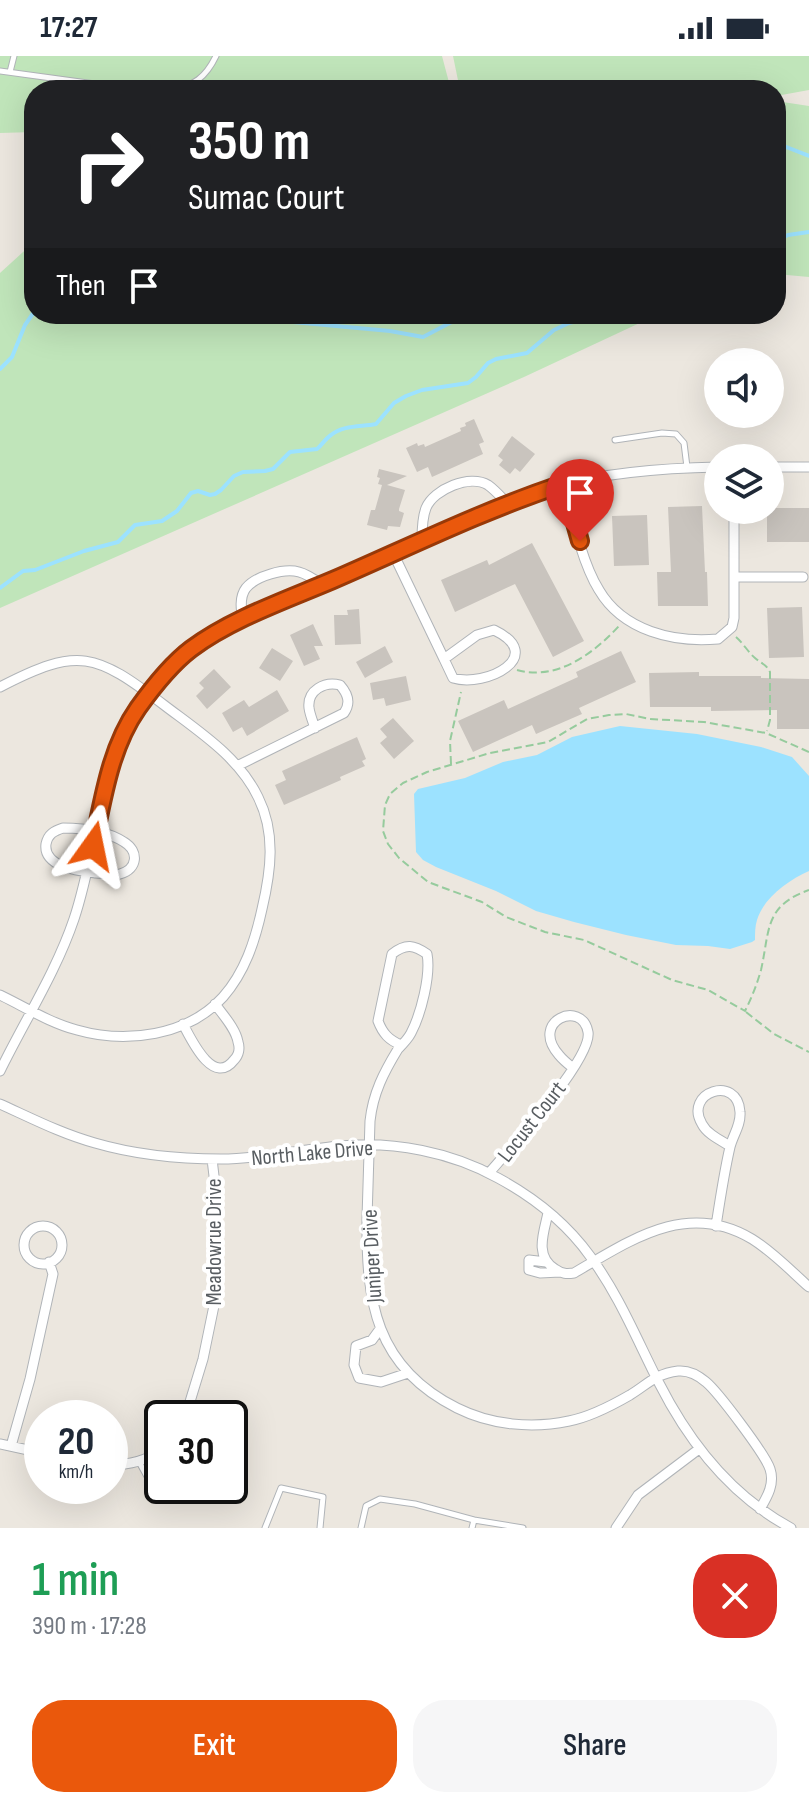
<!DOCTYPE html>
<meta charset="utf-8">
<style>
:root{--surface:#fff;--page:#f6f6f7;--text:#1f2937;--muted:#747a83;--accent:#ea580c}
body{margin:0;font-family:"Sofia Sans Condensed",sans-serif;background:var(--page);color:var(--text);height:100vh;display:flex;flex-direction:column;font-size:30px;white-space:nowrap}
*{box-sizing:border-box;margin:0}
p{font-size:26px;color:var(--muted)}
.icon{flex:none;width:44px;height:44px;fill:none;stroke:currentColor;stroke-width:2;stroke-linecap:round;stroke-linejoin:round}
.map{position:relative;height:1472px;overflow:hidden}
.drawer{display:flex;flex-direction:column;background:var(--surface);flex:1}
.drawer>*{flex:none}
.guide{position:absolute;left:24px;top:24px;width:762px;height:244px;border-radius:32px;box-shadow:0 8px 32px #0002;background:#202124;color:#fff;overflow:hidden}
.fabs{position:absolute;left:704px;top:292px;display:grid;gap:16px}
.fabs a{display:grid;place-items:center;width:80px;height:80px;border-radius:50%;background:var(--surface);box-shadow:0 8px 32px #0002;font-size:40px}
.speed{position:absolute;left:24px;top:1344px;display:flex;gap:16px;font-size:40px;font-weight:700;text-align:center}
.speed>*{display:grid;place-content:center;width:104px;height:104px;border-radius:50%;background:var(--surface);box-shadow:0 8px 32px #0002;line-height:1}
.speed small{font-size:20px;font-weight:400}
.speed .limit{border:4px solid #111;border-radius:12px;background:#fff;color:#111}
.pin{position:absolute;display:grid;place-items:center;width:68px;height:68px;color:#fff;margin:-82px -34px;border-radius:50% 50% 50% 0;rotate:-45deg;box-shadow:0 0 8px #0007}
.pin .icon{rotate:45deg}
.me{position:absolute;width:88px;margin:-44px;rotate:12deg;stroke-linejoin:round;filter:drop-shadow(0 0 6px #0008)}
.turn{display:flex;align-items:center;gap:28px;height:168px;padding:0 32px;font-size:36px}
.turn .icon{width:104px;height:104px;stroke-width:2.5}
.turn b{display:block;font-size:56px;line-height:68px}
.then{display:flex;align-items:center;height:76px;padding:0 32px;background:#0003;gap:16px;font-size:30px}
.round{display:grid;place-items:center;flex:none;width:84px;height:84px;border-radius:32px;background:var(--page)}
.headline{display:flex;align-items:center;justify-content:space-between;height:136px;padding:0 32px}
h1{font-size:48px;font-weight:600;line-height:60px;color:#1e9e55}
.primary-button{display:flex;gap:16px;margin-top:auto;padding:16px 32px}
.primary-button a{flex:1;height:92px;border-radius:32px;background:var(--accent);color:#fff;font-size:32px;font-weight:600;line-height:92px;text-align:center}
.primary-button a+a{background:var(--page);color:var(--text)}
.status{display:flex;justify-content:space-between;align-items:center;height:56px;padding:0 40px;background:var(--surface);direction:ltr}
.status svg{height:22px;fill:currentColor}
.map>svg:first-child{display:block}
.green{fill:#c0e5ba}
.water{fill:#9ce2ff}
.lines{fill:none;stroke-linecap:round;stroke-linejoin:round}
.stream{stroke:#9ce2ff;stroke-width:4}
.building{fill:#c9c4be}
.lane-casing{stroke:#b0b4b8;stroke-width:7}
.street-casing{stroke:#b0b4b8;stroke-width:11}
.path{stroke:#96cb9d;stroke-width:2;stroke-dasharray:8 4;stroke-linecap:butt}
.lane{stroke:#fff;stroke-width:5}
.street{stroke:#fff;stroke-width:9}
.route-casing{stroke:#983908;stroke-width:20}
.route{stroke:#ea580c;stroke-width:14}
.labels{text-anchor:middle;stroke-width:8;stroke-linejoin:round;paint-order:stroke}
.street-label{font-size:22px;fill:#585d61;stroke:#fff}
</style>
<div class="status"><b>17:27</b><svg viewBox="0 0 49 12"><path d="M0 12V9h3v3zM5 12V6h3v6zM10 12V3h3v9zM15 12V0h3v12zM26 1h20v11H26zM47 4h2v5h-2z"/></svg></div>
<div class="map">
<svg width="809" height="1472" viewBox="0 0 809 1472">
<rect width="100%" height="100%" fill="#ece7df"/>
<path class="green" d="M0,0H442L451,34H34V76L0,77Z
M453,0H809V34L776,40V34H460Z
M776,45L809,50V221L776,218Z
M34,186V258H659L524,321L0,552V217Z"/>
<path class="water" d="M620,670L697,678L761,691L792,701L809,720V815C789,824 764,841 757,864C755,870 755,877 755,884L752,886L730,893L708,890L676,889L626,879L574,866L536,855L496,835L436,811L423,804L416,796L414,738L418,733L465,722L503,706L537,699L572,681Z"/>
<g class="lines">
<path class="stream" d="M776,87L809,100
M776,185L788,179L809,176
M251,258L282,265L390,275L423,281L467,258
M0,313L12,301L25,269L34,256
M0,532L23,515L35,514L84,495L118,486L135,469L162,465L177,455L191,437L198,435L210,439L215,438L221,434L234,420L243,416L265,415L273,413L290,396L317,393C322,389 325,383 331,379C343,369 361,371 376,368L394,347L406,340L422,334L468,327L476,321L488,307L496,303L527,297L554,274L569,267L584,263L590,258"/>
</g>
<path class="building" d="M474,363L484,386L479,388L483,398L432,421L428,411L417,416L406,392L417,387L418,390L424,388L425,391L461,375L460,372L466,370L465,367Z
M512,380L535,398L520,416L515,412L510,418L499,409L503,404L498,400Z
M379,413L407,420L387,429L405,434L399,453V455L404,457L400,471L388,470L387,474L367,469L371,454H375L382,429L378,428L380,422L377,421Z
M702,450L705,516H707L708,550H658L657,516H671L668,451Z
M770,452H809V486H767V454H770Z
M647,459L649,509L614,510L612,460Z
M532,487L584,585L553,601L515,528L455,556L441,524L487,504L489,509Z
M802,551L804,601L769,602L767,552Z
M359,553L361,588L335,589L334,559H348L347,554Z
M313,568L323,590H314L320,603L304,610L290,579Z
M385,590L393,606L365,622L356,606Z
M272,592L293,605L280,625L259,612Z
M621,595L636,626L579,652L582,658L536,678L532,669L473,696L458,665L504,644L508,653L578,621L576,616Z
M214,613L231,631L207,653L196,640L204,632L199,627Z
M699,616V620H761V622L809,623V673H777V654L711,655V651H650L649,617Z
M406,620L411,644L386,650L384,642L373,644L370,627Z
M277,634L289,655L247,680L242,671L233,676L222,657L244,644L249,651Z
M393,662L414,685L394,703L380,687L387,681L380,673Z
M357,681L366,703L362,705L365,710L340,721L341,724L284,749L275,729L286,724L282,715Z"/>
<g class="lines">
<defs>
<path id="lane" d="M0,15L139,34
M10,16L14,0
M171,34C194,30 206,21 216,0
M615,384L662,377L676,378L684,387L687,411
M139,1406L149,1424L160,1434L174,1432L178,1430
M265,1472L281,1432L323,1441L320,1472
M361,1472L366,1450L380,1443L415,1448L474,1464
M472,1472L474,1464L523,1472"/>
<path id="street" d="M770,411H809
M564,428C572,460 582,507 599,534C623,575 674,587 718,583L732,571L734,562V454
M422,484C422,474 422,462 426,452C434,433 470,418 488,429C495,434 502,442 507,447
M393,497L444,603
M735,521H803
M243,564C241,554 239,541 246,532C256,520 284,512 299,516C307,518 314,523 321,528
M494,574C548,600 486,632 453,622L444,603L477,579Z
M0,631C79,590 95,597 164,649C198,675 239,701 258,741C276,777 271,815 262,853C255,885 245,916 223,941C188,980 126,988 77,974C50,967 25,951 0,939
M237,710L344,657C351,647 348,638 340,629C325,625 307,634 309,652C310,659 313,666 315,672
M63,772C82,772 107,775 124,786C139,795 138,813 120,818C112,819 103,817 95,817C79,815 43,811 46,788C48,778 54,775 63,772Z
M183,968C191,983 213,1031 234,1004C239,999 240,992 238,986C236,973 223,959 215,948
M401,989C389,984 383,978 378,965L392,898C406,887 414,889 427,898C431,919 421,958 411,977C408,983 403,988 398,993C384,1016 373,1037 370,1065C369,1097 368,1130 367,1162C366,1245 375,1311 457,1352C491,1369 532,1373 569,1365C590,1361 611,1350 630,1339C648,1328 655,1318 678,1315C689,1314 698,1319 706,1326C718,1336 765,1398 770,1413C775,1428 767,1441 760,1453
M0,1015C25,964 56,916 74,863C97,795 98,717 136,655C150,632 171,608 192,592C236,561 290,543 339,521C385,500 431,480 477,461C503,450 529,437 556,430C609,416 664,412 718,411
M0,1048C31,1062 62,1078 95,1087C136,1099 179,1103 221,1103C261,1103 301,1093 341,1090C394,1085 451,1096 498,1122C533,1141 567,1168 590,1200C619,1239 637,1284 659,1327C690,1388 731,1440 791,1472
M489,1117C508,1095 593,1002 588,976C582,943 529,965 559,999C563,1004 568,1008 573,1012
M548,1157C544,1176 534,1200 555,1213C562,1218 567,1218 574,1217C631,1184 687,1144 752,1183C773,1196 791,1215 809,1231
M716,1170C720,1144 724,1117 730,1091C733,1079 741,1069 740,1056C738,1018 683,1036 702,1068C707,1078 720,1084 730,1090
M24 1189a19 19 0 1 1 38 0a19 19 0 1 1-38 0Z
M546,1206L529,1204V1214L540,1217L560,1216
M380,1273L372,1284L356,1290L354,1309L359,1322L381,1326L408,1317
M185,1362L203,1303L216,1240V1137L212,1103
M0,1388L42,1397
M11,1390L30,1323L53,1218L49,1206
M110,1409C129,1409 146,1405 162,1394
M616,1472L638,1439L699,1393"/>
</defs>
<use href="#lane" class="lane-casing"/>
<use href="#street" class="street-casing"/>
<path class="path" d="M736,581C743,587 748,596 755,602C762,608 766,608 770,616V664L767,675
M517,614C557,625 593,598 619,570
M809,696L766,677L704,666L650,663L626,658L609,659L587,663L548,686L490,697L427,716L403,727L390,738L385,749L383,775L388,788L399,802L428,826L482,846L506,861L545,876L584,884L672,924L708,934L745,955C752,941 757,928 761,914C770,874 764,850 809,834
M451,708L450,685L461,636
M746,956L774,978L809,996"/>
<use href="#lane" class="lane"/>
<use href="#street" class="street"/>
</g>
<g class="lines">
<defs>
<path id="route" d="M93,790C103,743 110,692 138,652C153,631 170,609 191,593C231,563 286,544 333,524C407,492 480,456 557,430L564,428L580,485"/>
</defs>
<use href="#route" class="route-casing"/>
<use href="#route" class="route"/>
</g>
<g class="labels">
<g class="street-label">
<text transform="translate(531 1065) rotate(-52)" y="8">Locust Court</text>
<text transform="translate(312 1096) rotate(-5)" y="8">North Lake Drive</text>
<text transform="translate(213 1186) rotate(-90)" y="8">Meadowrue Drive</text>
<text transform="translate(371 1200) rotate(-93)" y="8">Juniper Drive</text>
</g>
</g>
</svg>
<div class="fabs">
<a><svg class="icon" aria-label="sound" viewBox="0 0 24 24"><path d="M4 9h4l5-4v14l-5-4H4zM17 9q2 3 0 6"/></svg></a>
<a><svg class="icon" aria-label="layers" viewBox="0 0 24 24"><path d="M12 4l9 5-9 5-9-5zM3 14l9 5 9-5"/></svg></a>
</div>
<div class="speed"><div>20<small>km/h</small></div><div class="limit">30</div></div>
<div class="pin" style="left:580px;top:485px;background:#d93025"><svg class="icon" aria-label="arrive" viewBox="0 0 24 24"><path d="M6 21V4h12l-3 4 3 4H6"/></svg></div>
<svg class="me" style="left:93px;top:790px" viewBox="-20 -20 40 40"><path d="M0-17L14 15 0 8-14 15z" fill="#ea580c" stroke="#fff" stroke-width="4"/></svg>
<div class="guide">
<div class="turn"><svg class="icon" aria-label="right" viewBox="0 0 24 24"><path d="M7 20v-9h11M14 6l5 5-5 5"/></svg><div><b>350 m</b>Sumac Court</div></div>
<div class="then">Then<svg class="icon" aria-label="arrive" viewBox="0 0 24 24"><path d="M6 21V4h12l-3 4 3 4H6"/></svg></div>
</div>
</div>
<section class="drawer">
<div class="headline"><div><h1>1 min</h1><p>390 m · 17:28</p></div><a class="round" style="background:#d93025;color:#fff"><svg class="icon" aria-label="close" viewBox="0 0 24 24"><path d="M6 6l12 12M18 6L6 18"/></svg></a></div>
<div class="primary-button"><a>Exit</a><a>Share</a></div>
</section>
